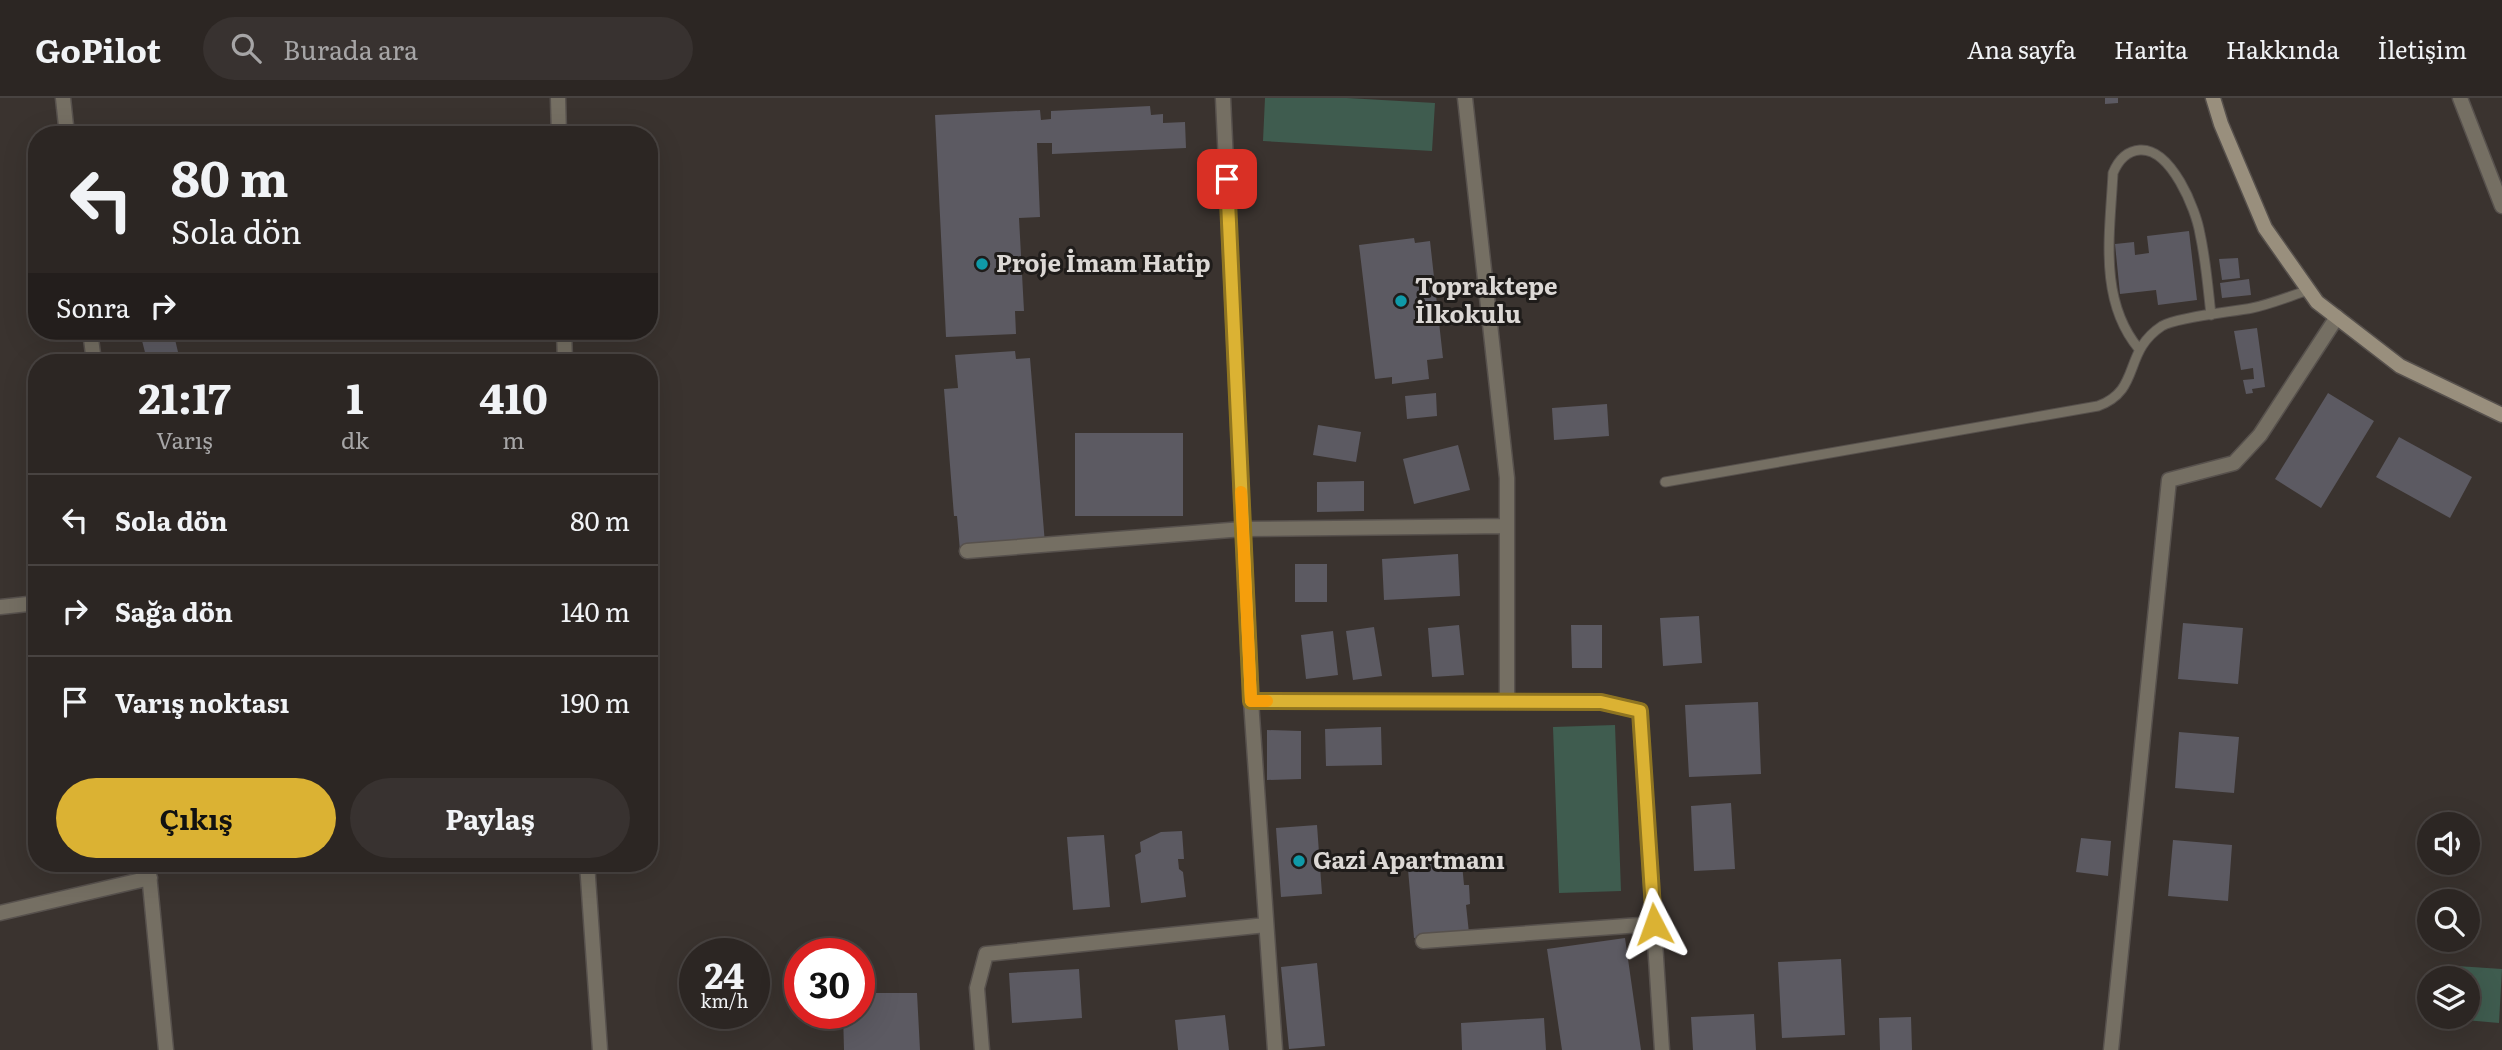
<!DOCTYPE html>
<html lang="tr">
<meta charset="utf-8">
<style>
:root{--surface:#2c2623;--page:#383230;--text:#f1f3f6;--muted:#a6a5a6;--line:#484341;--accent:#dbb233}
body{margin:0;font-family:Literata,serif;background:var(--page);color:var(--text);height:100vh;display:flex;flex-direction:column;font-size:26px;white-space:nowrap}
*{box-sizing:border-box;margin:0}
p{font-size:23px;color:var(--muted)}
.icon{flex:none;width:38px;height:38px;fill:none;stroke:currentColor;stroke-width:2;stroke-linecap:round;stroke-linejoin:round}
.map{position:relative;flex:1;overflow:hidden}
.panel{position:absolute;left:28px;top:256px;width:630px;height:518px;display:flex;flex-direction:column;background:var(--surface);border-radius:28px;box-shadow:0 7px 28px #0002,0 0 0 2px var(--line)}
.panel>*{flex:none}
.hud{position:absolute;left:28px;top:28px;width:630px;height:214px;border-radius:28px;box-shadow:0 7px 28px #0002,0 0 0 2px var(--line);background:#2c2623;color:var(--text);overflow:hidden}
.fabs{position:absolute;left:2417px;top:714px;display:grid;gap:14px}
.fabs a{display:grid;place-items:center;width:63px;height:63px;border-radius:50%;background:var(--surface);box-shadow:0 7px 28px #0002,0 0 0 2px var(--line);font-size:35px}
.speed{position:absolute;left:679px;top:840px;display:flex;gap:14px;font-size:35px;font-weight:700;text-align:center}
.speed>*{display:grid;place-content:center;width:91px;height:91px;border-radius:50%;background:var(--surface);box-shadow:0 7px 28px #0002,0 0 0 2px var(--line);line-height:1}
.speed small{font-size:18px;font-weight:400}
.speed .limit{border:10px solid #d22;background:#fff;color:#111}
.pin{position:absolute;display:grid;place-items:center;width:60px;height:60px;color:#fff;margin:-30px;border-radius:14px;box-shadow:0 4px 10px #0006}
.me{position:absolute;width:77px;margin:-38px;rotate:356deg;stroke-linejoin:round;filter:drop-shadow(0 0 5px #0008)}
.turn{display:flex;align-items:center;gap:24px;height:147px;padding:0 28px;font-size:32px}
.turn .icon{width:91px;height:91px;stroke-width:2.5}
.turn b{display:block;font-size:49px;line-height:60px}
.then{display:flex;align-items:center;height:66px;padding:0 28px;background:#0003;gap:14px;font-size:26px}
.eta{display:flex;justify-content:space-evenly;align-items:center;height:119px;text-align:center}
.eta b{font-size:42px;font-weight:700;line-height:49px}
.cta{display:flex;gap:14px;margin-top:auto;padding:14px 28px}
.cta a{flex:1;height:80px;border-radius:42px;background:var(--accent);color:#111;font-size:28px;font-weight:700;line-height:80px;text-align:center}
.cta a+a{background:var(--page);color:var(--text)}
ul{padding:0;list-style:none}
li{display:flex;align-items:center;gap:21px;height:91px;padding:0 28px;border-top:2px solid var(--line)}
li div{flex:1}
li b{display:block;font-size:26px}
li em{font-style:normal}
header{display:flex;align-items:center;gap:42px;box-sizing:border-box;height:98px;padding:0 35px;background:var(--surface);border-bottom:2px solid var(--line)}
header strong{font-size:33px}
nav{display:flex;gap:38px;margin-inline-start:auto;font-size:24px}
.search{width:490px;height:63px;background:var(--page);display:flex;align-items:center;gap:18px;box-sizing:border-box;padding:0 24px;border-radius:38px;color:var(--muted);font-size:26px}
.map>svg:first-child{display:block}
.green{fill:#3f5c4f}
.building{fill:#5c5a62}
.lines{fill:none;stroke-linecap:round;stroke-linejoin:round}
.lane-casing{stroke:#57514d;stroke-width:11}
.street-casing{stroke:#57514d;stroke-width:17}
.secondary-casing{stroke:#57514d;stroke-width:17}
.lane{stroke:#756f63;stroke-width:9}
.street{stroke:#756f63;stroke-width:14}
.secondary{stroke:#998f7d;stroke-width:14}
.route-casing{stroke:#8e7421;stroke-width:18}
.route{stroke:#dbb233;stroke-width:12}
.slow{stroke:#f59e0b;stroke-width:12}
.culture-dot{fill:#0f9aa8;stroke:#1f1c1a;stroke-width:2.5}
.labels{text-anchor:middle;stroke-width:6;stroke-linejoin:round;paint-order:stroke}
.poi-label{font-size:24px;font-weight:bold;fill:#dcd8d5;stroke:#1f1c1a;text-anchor:start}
</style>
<header>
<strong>GoPilot</strong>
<div class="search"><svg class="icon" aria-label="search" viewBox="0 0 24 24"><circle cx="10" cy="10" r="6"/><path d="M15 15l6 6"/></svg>Burada ara</div>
<nav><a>Ana sayfa</a><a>Harita</a><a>Hakkında</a><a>İletişim</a></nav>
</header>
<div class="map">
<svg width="2502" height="952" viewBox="0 0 2502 952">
<rect width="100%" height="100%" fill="#3a332f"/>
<path class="green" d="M1265,0H1347L1435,5L1432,53L1263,43Z
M1615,627L1621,793L1559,795L1553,629Z
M2457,868L2502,871L2499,925L2454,921V919H2468V880H2457Z"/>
<path class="building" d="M2105,0H2118V5L2105,6Z
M1150,8L1151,17L1163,16V25L1185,24L1186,50L1052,56V45H1037L1040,119L1019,120L1024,213H1015L1016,236L946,239L935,17L1040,12L1041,22L1051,21V13Z
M2189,133L2197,202L2158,207L2156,192L2120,196L2115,146L2134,144L2135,157L2149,155L2147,138Z
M1414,140L1415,145L1430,143L1443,260L1427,262L1429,281L1392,286V279L1375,281L1359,147Z
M2238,160L2240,180L2222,182L2219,161Z
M2249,181L2251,197L2222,200L2220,185Z
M2257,230L2265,289L2252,291L2253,295L2246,296L2243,282L2254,281L2253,270L2241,272L2234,233Z
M147,233H173L178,254L147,262L140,235Z
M187,233H218L219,237L188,241Z
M1015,253L1016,261L1030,260L1045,446L960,453L957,418H954L944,291L958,290L955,257Z
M1436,295L1437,318L1407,321L1405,298Z
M2328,295L2374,323L2321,410L2275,381Z
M1607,306L1609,338L1554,342L1552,310Z
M1318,327L1361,334L1356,364L1313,357Z
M1075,335H1183V418H1075Z
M2399,339L2472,379L2450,420L2376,379Z
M1458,347L1470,392L1414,406L1403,361Z
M1364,383V413L1317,414V384Z
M1458,456L1460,498L1384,502L1382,461Z
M1295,466H1327V504H1295Z
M1699,518L1702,565L1663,568L1660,520Z
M2183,525L2243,530L2238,586L2178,581Z
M1459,527L1464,577L1432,579L1428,530Z
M1571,527H1602V570H1572Z
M1374,529L1382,578L1353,582L1346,533Z
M1333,533L1338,577L1306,581L1301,537Z
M1758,604L1761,676L1689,679L1685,607Z
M1381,629L1382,667L1326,668L1325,631Z
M1267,632L1301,633V681L1267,682Z
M2179,634L2239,639L2234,695L2175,690Z
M1731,705L1735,771L1694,773L1691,708Z
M1317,727L1322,796L1281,799L1276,730Z
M1182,733L1184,761H1178L1179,771L1183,774L1186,799L1141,805L1135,757L1141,754L1140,744L1161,734Z
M1104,737L1110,809L1073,812L1067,739Z
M2081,740L2111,743L2108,778L2076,774Z
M2173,742L2232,747L2228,803L2168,798Z
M1461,755L1464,787H1469L1470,806L1466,807L1469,835L1414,840L1407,760Z
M1625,840L1641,952H1562L1547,851Z
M1841,861L1845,937L1782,940L1778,864Z
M1317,865L1325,948L1289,951L1281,869Z
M1079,871L1082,920L1012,925L1009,875Z
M859,895H917L920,952H844L843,915H859Z
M1754,916L1756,952H1693L1691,919Z
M1225,917L1229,952H1178L1175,922Z
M1911,919L1912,952H1880L1879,920Z
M1544,920L1546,952H1462L1461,925Z"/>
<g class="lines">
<defs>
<path id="lane" d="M2139,251C2098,202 2110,135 2113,75C2118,63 2126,53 2140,52C2171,50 2196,111 2200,136C2206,163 2208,190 2211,217
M1665,384L2098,308C2142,292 2122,254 2162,228C2177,219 2232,214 2252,210C2271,206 2290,198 2309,192"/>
<path id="street" d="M63,0L67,37
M558,0L559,37
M1223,0L1251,603L1275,952
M1465,0L1507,380V604
M2460,0L2502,108
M90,233L94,264
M564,233L565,264
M967,453L1243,431L1507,428
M0,509L37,505
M1251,603L1601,604L1640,613L1662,952
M148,765L166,952
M587,765L600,952
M0,815L150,780
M1423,843L1654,826
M982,952L977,890L986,856L1266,827
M2111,952L2169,382L2234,365L2260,337L2337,219"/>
<path id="secondary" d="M2213,0L2221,26L2265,130L2317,204L2400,268L2502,317"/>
</defs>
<use href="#lane" class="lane-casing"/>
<use href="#street" class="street-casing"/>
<use href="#secondary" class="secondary-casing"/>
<use href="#lane" class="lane"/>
<use href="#street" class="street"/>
<use href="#secondary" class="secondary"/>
</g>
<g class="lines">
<defs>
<path id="route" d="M1227,81L1251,603L1601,604L1640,613L1654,826"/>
</defs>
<use href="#route" class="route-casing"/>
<use href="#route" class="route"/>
<path class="slow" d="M1241,394L1251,603H1267"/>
</g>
<g class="culture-dot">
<circle cx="982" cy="166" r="7"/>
<circle cx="1401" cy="203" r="7"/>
<circle cx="1299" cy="763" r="7"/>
</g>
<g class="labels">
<g class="poi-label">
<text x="996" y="174">Proje İmam Hatip</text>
<text x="1415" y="197">Topraktepe<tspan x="1415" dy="28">İlkokulu</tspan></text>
<text x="1313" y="771">Gazi Apartmanı</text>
</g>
</g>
</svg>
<div class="fabs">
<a><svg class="icon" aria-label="sound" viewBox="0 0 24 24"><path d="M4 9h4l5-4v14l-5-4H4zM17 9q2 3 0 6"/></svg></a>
<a><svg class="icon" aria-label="search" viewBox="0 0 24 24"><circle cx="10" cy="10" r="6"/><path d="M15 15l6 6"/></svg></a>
<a><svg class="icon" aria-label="layers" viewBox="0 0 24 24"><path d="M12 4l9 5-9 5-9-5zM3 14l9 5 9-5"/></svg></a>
</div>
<div class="speed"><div>24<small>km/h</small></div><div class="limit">30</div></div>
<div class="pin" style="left:1227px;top:81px;background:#d93025"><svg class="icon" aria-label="arrive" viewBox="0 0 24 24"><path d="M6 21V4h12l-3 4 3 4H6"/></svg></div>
<svg class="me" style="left:1654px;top:826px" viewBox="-20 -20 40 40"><path d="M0-17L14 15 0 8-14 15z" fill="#dbb233" stroke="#fff" stroke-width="4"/></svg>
<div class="hud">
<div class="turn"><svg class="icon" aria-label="left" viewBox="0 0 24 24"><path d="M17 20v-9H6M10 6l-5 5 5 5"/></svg><div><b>80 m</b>Sola dön</div></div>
<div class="then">Sonra<svg class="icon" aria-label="right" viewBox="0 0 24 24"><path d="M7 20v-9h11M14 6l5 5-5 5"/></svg></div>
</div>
<section class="panel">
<div class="eta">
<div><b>21:17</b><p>Varış</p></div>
<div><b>1</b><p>dk</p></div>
<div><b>410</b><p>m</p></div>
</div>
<ul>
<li><svg class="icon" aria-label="left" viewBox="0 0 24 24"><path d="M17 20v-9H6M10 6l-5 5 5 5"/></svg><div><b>Sola dön</b></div><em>80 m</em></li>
<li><svg class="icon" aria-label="right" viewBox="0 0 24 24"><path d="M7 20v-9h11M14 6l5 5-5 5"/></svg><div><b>Sağa dön</b></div><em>140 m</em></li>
<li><svg class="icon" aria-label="arrive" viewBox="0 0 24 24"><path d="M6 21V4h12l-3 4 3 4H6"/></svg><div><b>Varış noktası</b></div><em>190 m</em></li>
</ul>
<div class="cta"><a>Çıkış</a><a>Paylaş</a></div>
</section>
</div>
